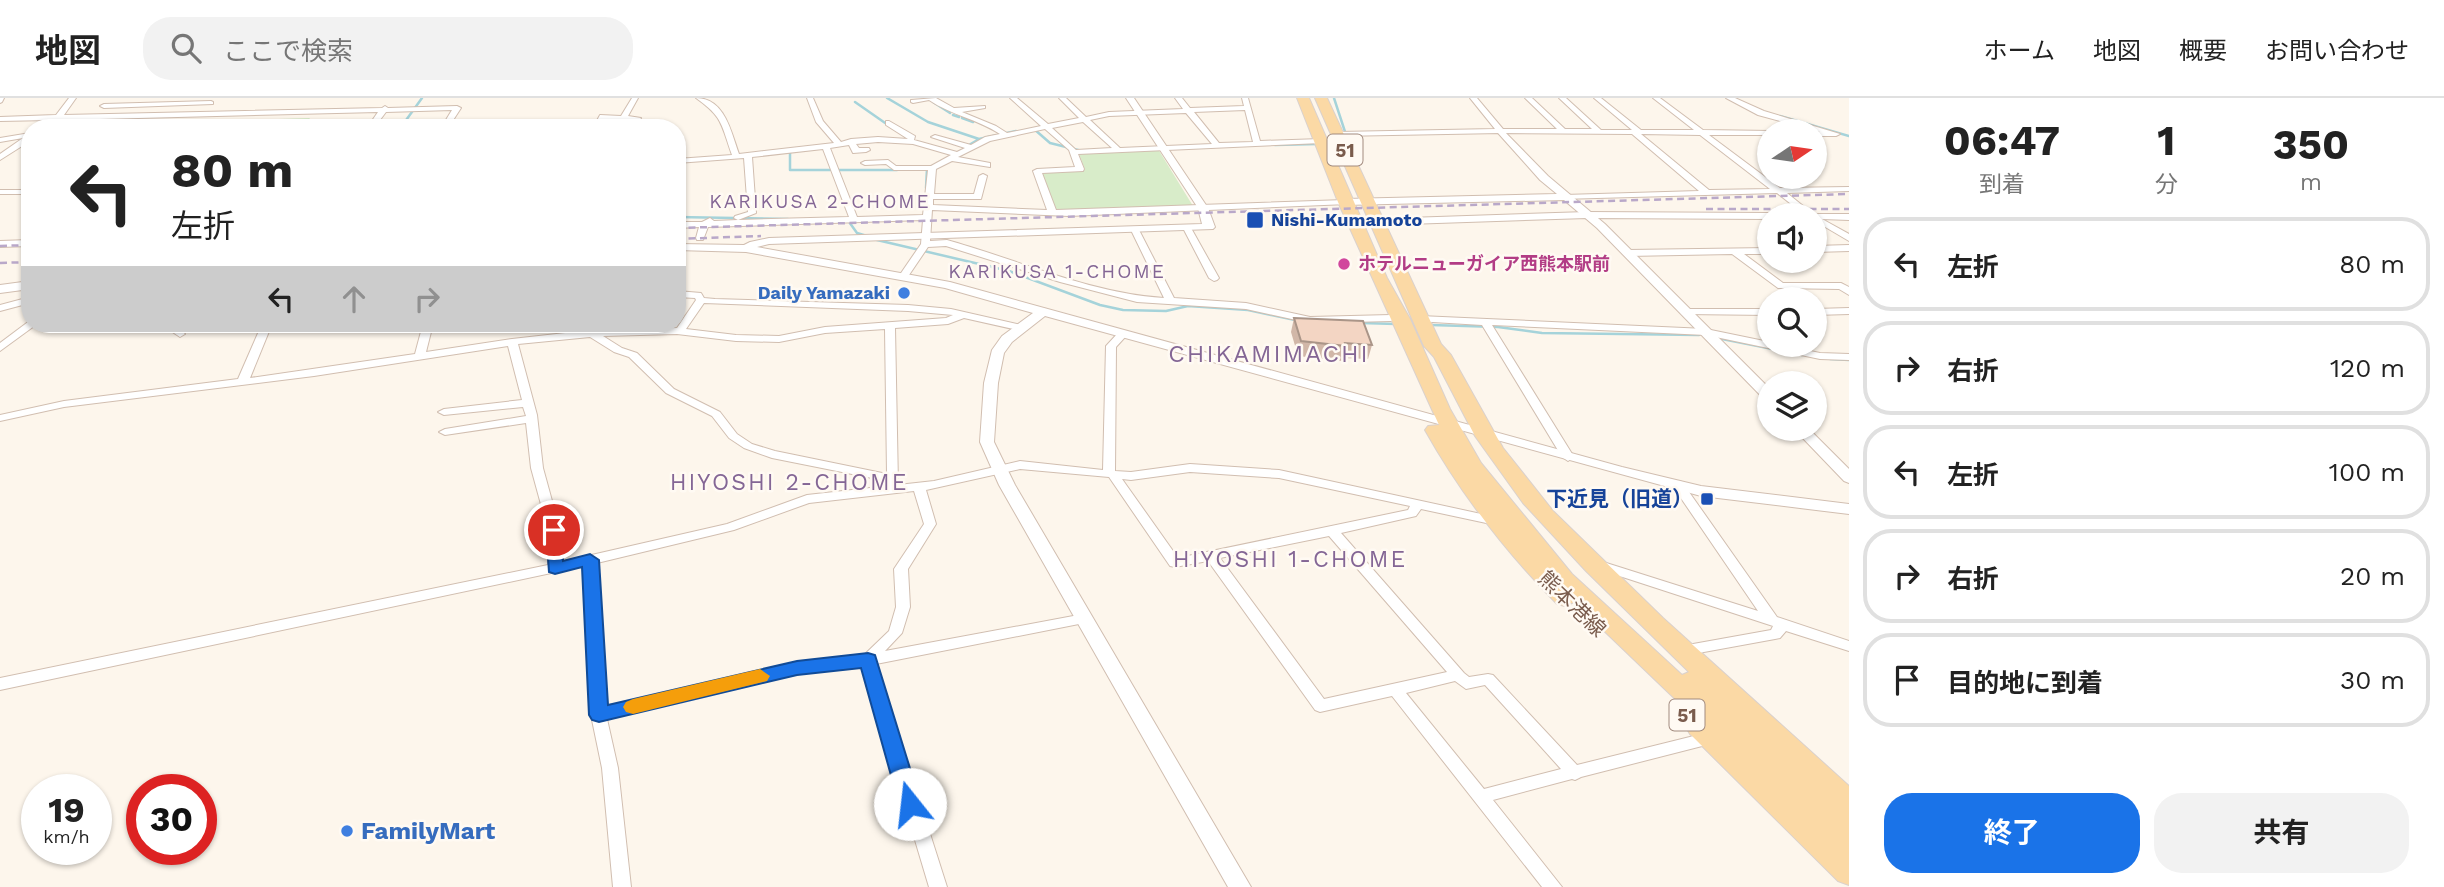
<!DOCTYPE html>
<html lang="ja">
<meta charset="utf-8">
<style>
:root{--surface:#fff;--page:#f2f2f2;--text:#222;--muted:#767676;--line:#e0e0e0;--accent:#1a73e8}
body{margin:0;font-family:"Work Sans","Noto Sans JP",sans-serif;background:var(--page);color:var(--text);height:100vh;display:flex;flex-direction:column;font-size:26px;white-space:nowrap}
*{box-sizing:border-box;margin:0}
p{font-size:23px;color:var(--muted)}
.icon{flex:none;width:38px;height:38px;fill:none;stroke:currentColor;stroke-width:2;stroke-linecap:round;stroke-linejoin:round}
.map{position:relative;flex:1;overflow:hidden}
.sheet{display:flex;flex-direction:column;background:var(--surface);width:595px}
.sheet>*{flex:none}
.banner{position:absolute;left:21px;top:21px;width:665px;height:214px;border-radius:28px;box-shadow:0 2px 5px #0004;background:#fff;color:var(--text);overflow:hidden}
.needle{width:46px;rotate:77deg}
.fabs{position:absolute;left:1757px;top:21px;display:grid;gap:14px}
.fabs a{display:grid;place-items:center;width:70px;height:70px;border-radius:50%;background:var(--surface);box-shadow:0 2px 5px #0004;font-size:35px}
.speed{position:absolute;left:21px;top:676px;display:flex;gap:14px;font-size:35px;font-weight:700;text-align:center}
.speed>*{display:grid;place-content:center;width:91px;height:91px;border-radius:50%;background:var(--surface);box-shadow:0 2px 5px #0004;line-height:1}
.speed small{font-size:18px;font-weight:400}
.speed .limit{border:10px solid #d22;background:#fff;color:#111}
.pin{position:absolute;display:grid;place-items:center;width:60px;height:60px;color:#fff;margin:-30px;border:4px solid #fff;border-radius:50%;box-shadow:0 2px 7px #0007}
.me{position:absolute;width:77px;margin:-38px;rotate:344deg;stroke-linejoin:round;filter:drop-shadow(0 0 5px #0008)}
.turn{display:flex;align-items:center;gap:24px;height:147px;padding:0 35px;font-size:32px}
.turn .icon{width:91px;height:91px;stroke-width:2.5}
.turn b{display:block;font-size:49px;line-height:60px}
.lanes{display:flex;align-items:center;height:66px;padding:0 35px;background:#0003;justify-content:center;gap:35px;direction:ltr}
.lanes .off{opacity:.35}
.eta{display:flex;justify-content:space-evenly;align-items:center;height:119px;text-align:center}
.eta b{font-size:42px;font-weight:700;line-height:49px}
.primary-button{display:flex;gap:14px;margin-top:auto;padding:14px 35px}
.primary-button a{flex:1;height:80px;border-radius:28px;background:var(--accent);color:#fff;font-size:28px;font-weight:700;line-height:80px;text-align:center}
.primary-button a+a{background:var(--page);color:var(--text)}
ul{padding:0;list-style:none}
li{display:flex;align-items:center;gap:21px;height:94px;margin:0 14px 10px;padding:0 21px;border:4px solid var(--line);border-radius:28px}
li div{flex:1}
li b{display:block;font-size:26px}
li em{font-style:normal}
header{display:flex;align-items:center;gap:42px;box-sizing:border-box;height:98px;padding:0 35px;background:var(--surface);border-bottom:2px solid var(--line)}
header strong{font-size:33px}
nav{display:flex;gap:38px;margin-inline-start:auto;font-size:24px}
.search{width:490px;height:63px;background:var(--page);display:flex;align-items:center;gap:18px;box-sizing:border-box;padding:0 24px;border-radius:28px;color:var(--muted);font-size:26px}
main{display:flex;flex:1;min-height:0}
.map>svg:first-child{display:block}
.green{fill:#d8ecc9}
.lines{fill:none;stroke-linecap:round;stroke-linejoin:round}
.stream{stroke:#a5d3da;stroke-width:2.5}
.minor-casing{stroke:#d1beb0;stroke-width:2}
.tertiary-casing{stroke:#d1beb0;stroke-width:2}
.primary-casing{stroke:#dad1cd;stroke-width:2}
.minor{fill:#fff;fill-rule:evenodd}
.tertiary{fill:#fff;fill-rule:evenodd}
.primary{fill:#fbd9a5;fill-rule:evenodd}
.rail{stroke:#b9a8c9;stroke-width:2.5;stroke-dasharray:7 4.5;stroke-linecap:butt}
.wall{fill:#d1b7a8}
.building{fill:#f3d5c3;stroke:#aa9588;stroke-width:2}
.route{fill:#1a73e8;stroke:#114b97;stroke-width:2}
.slow{fill:#f59e0b}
.transit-dot{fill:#1a4fb4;stroke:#fffaf3;stroke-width:2.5}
.hotel-dot{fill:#d1479c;stroke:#fffaf3;stroke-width:2.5}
.shop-dot{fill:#3f7fe0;stroke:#fffaf3;stroke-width:2.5}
.labels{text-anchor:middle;stroke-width:5;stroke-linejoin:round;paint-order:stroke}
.far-transit-label{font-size:18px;font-weight:bold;fill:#164399;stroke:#fffaf3;text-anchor:start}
.far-hotel-label{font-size:18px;font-weight:bold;fill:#b23c85;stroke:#fffaf3;text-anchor:start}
.far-shop-label{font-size:18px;font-weight:bold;fill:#366cbe;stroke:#fffaf3;text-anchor:end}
.shield{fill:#fffaf3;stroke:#a28b7f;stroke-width:2}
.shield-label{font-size:19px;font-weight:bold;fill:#7a5c4d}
.far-neighbourhood-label{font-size:19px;letter-spacing:2px;fill:#846695;stroke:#fffaf3}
.transit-label{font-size:21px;font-weight:bold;fill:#164399;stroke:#fffaf3;text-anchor:end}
.street-label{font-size:21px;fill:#7a5c4d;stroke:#fffaf3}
.neighbourhood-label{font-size:23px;letter-spacing:2px;fill:#846695;stroke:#fffaf3}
.quarter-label{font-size:24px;letter-spacing:2px;fill:#846695;stroke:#fffaf3}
.near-shop-label{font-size:24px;font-weight:bold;fill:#366cbe;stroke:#fffaf3;text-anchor:start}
</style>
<header>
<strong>地図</strong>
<div class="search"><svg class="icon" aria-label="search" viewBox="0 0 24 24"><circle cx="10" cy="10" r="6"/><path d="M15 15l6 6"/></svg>ここで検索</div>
<nav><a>ホーム</a><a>地図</a><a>概要</a><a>お問い合わせ</a></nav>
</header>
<main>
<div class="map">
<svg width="1849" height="789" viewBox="0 0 1849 789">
<rect width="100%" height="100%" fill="#fdf6ec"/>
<path class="green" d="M310,20L302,30H242L249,22Z
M1158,51L1193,108L1055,112L1039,74L1085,72L1079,56Z"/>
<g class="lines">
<path class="stream" d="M887,0L928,24L979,41L1016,33
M855,4L888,27
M933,4L950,15
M953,17L959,19
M1780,18L1849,38
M962,20L973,24
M406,30L404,25L422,0
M1034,31L1050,45L1082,53
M1327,46H1349L1334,0
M969,47L979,41
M1275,47L1318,46
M790,55V72H830
M837,72H897
M926,90L927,71
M677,119L788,121
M847,121L857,135L867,138
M877,142L1009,173L1100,207L1123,212L1166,213L1188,208L1248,212L1295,222
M1361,225L1396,226
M1431,227L1498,229L1542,235L1699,237
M1717,240L1802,257
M1830,261L1849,262"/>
<defs>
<path id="minor" d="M0,0H4L2,4L0,5Z
M69,0H76L64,17L382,10L385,8L388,10L457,8L461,10L448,30H441L452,12L386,14L374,30H367L378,14L60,22L48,30H40L50,22L0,23V19L56,17Z
M632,0H638L628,18L641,20L635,30H627L632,22L605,21L601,30H593L600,17L621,18Z
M696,0C725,0 731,34 739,56L834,45L816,24L807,0H813L823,23L841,44L851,41L878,39L908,41L886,27V23H889L915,38L914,42L957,54L965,50L931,39L935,37L971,47L985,39L1000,36C977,21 951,17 929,2L913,5L911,4V2L936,0L954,10L985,8V10L962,14L996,28L1007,35L1041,28L1010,0H1017L1048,26L1079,20L1059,0H1066L1086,19L1109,14L1183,11L1175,0H1182L1190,10L1244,8L1242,0H1248L1260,43L1321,41L1325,43L1321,45L1078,56L1084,71L1083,73L1042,75L1056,112L1345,102L1349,104L1348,106L1069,118L932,112L930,143L947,142C1019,162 1089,195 1164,200L1131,132L1135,129L1139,132L1174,200L1246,205L1310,219L1391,217L1396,220L1391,223L1310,225L1246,211L1137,204L1060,184L946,148L928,149L907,180H901L899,178L921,146L923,122L708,129L703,142H697L696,140L699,129L677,130V124H702L710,120L714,123L738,122L734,120L735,118L748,114L744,60L677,65V61L732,57C721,26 723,19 696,0ZM1245,12L1253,44L1219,45L1194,14ZM1186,15L1212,46L1120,50L1090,22L1109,18ZM1083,24L1112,50L1076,52L1052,30ZM1045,31L1069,52L1075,69L1037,71L1033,73L1047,112L933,107V101H981L987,78L983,76L979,78L974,96H934L936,71L952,63L990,69V65L958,59L990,43ZM878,44L913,46L951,57L931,68H896L888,62L865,63L861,65L865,67L886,66L894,72H928L923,117L857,119L830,50L849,47L853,55L866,54L870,52L869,50H859L856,46ZM823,51L849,119L738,122L756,115L752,59Z
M1470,0H1477L1503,31H1557L1525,0H1532L1565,31H1592L1559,0H1566L1601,32H1632L1594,0H1601L1641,32H1694L1653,0H1660L1703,32L1771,33L1769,37H1709L1780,90L1849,89V93L1787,95L1813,116H1849V122L1822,121L1849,136V143L1815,123V117H1805L1777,95L1561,101V97H1564L1699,93L1632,36L1501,35L1338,38L1334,36L1338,34L1495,31ZM1641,36L1700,37L1770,91L1709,92Z
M1726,0H1735L1764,13L1840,36L1836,38H1815V34H1820L1758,17Z
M211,3L213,4V6L104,10L100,8L104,6Z
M30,35V43L0,62V56L23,40L0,44V40Z
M0,92H30V96H0Z
M1587,114L1769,115L1773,117H1769V121L1587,120L1378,127L1374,124L1378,121Z
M1184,128L1191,130L1219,180L1217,182L1214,183L1209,180L1183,130Z
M30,142V148L0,149V143Z
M1849,147V153L1815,154V148Z
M1769,150V156H1744L1783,185H1841L1849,189V197L1839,191L1778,190L1732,156L1628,158L1623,155L1628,152Z
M677,193L701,195L704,200L715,201L908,207L951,211L1026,228V232L1022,233L964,220L948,226L895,230L898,387L934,383L1020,363L1103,372L1106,248L1118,235H1126L1127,237L1116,249L1115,373L1131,374L1190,366L1279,372L1495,419L1497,422L1495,425L1491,426L1421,411L1416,418L1341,435L1464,575L1469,579L1488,576L1493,577L1577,667L1710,634L1716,636L1718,640L1716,644L1710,646L1581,679L1575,682L1572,681L1493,702L1562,789H1542L1392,598L1320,614L1315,612L1208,463L1175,469L1170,468L1109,379L1020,371L926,392L936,426L908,471L910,509L902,535L885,553L1084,516L1089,518L1091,521L1089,524L876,566L947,789H929L863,568L797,575L607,621L618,670L631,789H613L602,670L591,617L584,468L0,592V580L548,467V432L531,370L526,325L445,337L439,334L445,331L526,318L523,309L444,317L438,314L444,311L522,302L508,248L314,278L64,309L0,323V317L64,303L238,281L262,226H272L250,280L415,256L423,226H433L426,254L512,241L583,233L677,230L696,202L695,200L677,199ZM704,205L908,213L953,217L946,220L825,229L779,238L736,237L686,231ZM885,231L887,376L775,353L752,346L737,336L720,314L674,291L637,255L622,250L603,238L677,236L736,243L779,244L825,235ZM590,239L614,254L629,259L666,295L712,318L729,340L744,350L772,360L887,383L888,388L807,397L727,426L561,464L560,432L543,370L537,317L518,246ZM1190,374L1279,380L1410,408L1408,412L1178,460L1122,381L1131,382ZM914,393L924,426L894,471L896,509L889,533L864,557L797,565L606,609L597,465L734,432L809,405ZM1329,438L1447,574L1324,601L1220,460ZM1455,583L1466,591L1485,587L1561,671L1484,691L1406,595Z
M30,199V205L0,213V207Z
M1849,210V216L1815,217V211Z
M1687,211H1769V217L1684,216V212Z
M1420,218L1706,231L1769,244V247H1781L1820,255L1849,256V262L1820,261L1706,237L1492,227L1574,359L1568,363L1562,359L1482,227L1416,223L1415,221Z
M28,224L37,226L0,253V245Z
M143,226H174L185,236L180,239L165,229H148Z
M1678,383L1682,384L1777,519L1849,543V553L1786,533L1780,540L1775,541L1682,558L1677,557L1675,553L1677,549L1682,548L1771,532L1773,528L1595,470L1593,467L1595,464L1600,463L1758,513L1672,387Z"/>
<path id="tertiary" d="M1126,0H1134L1208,110L1215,129L1213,131L769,146L757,149L950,184L1622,369L1701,388L1849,406V416L1701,398L1045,218L1012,244L1004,255L998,285L994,344L1015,387L1251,789H1228L999,387L980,344L984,285L992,252L1002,238L1033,215L945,190L746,154L677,152V146L744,147L750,144L769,140L1202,126L1198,110Z
M1501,30L1548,78L1605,126L1769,290V302L1764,301L1597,130L1564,102L1345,107L1340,104L1345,101L1557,96L1540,82L1498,35L1496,33Z
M30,183V191L0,195V187Z
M1794,331H1809L1849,371V385L1844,383Z"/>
<path id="primary" d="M1297,0H1309L1387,180L1410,221L1450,311L1481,365L1572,476L1682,577L1689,574L1586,473L1523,405L1475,338L1434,259L1424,248L1315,0H1327L1441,246L1451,257L1503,350L1553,413L1663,520L1849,688V787L1838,783L1690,636L1686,629L1695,620L1574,504L1565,508L1557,506C1505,453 1461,396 1425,332L1428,328L1439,327L1338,104Z"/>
</defs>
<use href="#minor" class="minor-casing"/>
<use href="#tertiary" class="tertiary-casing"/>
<use href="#primary" class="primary-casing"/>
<use href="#minor" class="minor"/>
<use href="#tertiary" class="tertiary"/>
<use href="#primary" class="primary"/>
<path class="rail" d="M1706,111H1849
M677,130L1849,96
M677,141L761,138
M0,148L30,147
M0,165L30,164"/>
</g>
<path class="wall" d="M1294,220L1372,247L1368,261L1343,260L1342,263L1298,258L1291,234Z"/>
<path class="building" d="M1294,220L1363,223L1372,247L1345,245L1346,248L1301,243Z"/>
<path class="route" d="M554,427L563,432V463L590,456L599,462L608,607L797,563L868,555L875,557L921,706L918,712L910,715L903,712L899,706L861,570L797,577L599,624L592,622L589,617L582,469L555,476L549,474L546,432Z"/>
<path class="slow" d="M760,571L770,578L767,583L633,616L626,614L623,609L626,604L633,601Z"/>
<g class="transit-dot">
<rect x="1246" y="113" width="18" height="18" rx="3.5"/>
<rect x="1700" y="394" width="14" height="14" rx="3.5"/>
</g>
<circle class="hotel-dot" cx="1344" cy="166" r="7"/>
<g class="shop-dot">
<circle cx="904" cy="195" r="7"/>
<circle cx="347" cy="733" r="7"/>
</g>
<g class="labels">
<g class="far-transit-label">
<text x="1271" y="128">Nishi-Kumamoto</text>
</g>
<g class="far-hotel-label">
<text x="1358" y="172">ホテルニューガイア西熊本駅前</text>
</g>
<g class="far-shop-label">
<text x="890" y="201">Daily Yamazaki</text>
</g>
<g class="shield">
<rect x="1327.5" y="36.5" width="35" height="31" rx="5"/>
<rect x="1669.5" y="601.5" width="35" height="31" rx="5"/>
</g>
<g class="shield-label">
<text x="1345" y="59">51</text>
<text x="1687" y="624">51</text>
</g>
<g class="far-neighbourhood-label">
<text x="820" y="110">KARIKUSA 2-CHOME</text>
<text x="1057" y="180">KARIKUSA 1-CHOME</text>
</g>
<g class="transit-label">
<text x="1693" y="408">下近見（旧道）</text>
</g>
<g class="street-label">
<text transform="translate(1572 506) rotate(44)" y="7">熊本港線</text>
</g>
<g class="neighbourhood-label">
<text x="789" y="392">HIYOSHI 2-CHOME</text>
<text x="1290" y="469">HIYOSHI 1-CHOME</text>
</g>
<g class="quarter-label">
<text x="1269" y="264">CHIKAMIMACHI</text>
</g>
<g class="near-shop-label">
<text x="361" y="741">FamilyMart</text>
</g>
</g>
</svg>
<div class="fabs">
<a><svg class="needle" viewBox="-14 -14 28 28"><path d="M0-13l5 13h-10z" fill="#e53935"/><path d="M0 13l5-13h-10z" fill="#767676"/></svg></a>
<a><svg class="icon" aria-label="sound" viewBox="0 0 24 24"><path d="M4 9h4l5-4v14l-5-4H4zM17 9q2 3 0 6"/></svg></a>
<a><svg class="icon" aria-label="search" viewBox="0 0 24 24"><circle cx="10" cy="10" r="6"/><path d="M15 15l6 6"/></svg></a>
<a><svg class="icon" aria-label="layers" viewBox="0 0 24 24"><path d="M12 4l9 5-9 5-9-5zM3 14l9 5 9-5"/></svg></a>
</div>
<div class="speed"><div>19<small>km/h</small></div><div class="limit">30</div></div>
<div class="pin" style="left:554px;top:432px;background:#d93025"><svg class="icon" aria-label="arrive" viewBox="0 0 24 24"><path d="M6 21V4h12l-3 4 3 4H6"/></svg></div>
<svg class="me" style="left:910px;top:706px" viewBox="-20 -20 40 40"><circle r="19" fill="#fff"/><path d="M0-13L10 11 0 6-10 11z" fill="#1a73e8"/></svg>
<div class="banner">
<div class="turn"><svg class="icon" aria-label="left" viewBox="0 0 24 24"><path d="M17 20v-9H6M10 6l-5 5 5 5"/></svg><div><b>80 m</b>左折</div></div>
<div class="lanes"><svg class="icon" aria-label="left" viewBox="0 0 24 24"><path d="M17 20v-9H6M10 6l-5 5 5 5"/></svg><svg class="icon off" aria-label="ahead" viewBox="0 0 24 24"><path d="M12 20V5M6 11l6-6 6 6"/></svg><svg class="icon off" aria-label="right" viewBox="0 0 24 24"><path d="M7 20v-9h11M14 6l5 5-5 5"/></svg></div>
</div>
</div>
<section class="sheet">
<div class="eta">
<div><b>06:47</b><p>到着</p></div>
<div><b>1</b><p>分</p></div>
<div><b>350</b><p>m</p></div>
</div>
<ul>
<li><svg class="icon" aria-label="left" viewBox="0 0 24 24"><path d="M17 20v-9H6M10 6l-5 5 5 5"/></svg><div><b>左折</b></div><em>80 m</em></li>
<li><svg class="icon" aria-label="right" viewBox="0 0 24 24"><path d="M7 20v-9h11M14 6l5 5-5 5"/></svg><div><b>右折</b></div><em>120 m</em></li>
<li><svg class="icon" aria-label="left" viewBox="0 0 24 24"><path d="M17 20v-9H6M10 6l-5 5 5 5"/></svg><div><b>左折</b></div><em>100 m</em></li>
<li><svg class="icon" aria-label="right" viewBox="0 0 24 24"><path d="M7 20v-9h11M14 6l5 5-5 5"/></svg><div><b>右折</b></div><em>20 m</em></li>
<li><svg class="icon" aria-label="arrive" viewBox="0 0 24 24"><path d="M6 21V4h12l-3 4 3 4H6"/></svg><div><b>目的地に到着</b></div><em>30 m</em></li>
</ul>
<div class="primary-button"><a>終了</a><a>共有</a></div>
</section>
</main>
